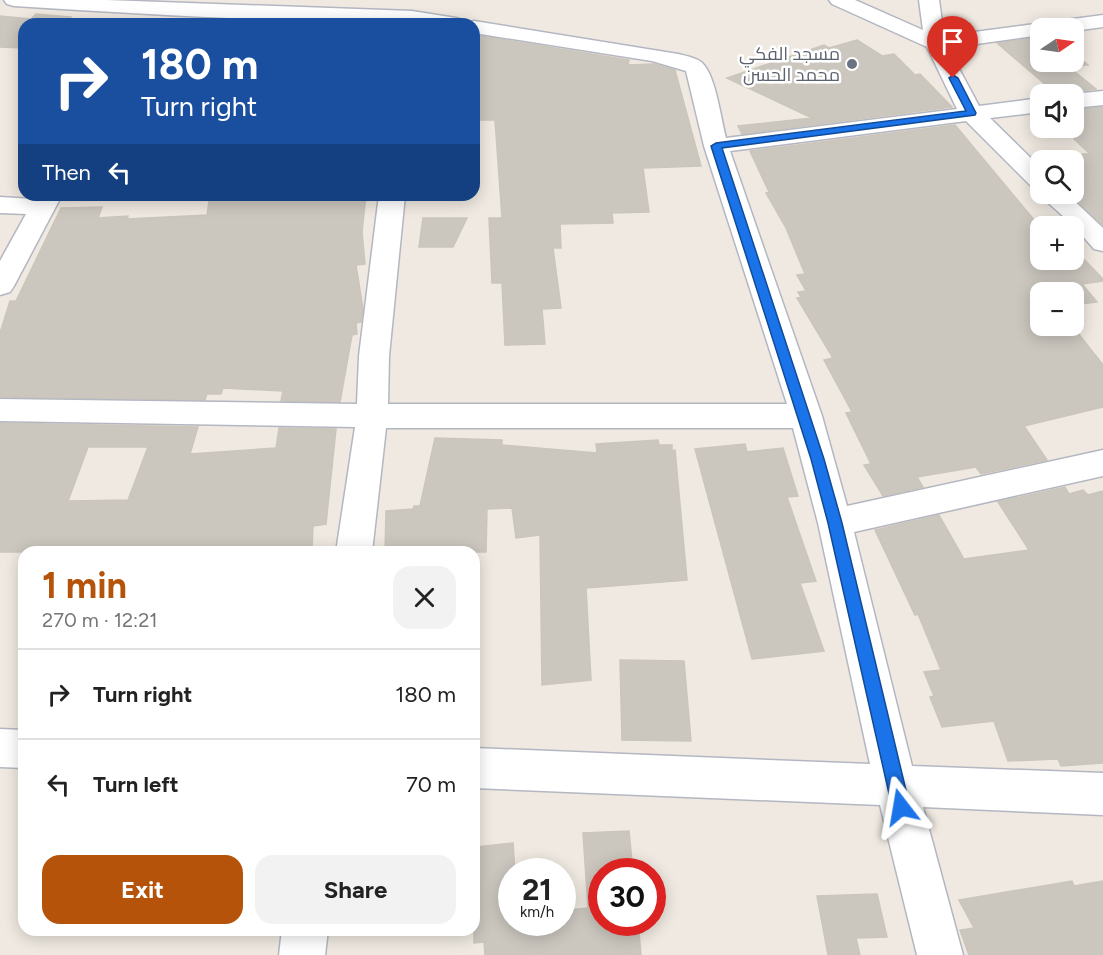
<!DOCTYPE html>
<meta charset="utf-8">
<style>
:root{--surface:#fff;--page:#f2f2f2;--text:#222;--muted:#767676;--line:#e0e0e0;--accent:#b45309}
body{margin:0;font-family:Figtree,Cairo,sans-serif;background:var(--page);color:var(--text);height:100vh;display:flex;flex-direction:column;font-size:22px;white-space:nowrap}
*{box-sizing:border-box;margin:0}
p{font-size:20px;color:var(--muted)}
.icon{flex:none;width:33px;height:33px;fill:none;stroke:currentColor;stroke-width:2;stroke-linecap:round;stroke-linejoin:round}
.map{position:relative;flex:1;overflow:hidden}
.side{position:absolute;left:18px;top:546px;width:462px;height:390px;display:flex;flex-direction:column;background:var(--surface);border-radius:18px;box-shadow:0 3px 15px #0003}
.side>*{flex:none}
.guide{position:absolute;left:18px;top:18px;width:462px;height:183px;border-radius:18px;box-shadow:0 3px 15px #0003;background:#1a4fa0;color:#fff;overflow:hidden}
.needle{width:39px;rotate:77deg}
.tools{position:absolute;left:1030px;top:18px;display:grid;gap:12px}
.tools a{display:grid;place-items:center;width:54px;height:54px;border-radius:12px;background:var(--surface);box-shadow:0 3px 15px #0003;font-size:30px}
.speed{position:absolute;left:498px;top:858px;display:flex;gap:12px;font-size:30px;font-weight:700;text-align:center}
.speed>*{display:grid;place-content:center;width:78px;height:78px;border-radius:50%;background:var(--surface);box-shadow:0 3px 15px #0003;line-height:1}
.speed small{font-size:15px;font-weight:400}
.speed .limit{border:9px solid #d22;background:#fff;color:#111}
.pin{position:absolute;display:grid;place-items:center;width:51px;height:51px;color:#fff;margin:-62px -26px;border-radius:50% 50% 50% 0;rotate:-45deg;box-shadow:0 0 6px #0007}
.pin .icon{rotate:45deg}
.me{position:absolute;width:66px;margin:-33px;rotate:346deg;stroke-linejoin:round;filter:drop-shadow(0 0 4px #0008)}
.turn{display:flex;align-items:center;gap:21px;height:126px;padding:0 24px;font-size:27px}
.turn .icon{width:78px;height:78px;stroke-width:2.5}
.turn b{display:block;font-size:42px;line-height:51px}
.then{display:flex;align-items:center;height:57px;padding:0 24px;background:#0003;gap:12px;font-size:22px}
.round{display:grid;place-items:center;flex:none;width:63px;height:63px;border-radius:18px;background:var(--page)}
.head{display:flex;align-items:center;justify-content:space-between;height:102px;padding:0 24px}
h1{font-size:36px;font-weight:700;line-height:45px;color:var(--accent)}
.primary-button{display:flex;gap:12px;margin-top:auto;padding:12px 24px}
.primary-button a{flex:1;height:69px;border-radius:18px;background:var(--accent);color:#fff;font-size:24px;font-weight:700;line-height:69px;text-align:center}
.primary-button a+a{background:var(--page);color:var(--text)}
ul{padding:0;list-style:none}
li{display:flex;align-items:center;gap:18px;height:90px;padding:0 24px;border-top:2px solid var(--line)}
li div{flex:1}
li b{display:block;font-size:22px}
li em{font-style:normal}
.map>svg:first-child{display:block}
.building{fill:#cbc7bf;stroke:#cbc5ba;stroke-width:1.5;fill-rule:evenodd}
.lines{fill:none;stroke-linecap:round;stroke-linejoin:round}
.street-casing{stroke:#b4b7c1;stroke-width:3}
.street{fill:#fff;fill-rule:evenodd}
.route{fill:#1a73e8;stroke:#114b97;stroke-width:1.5}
.worship-dot{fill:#6b7280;stroke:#fff;stroke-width:2}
.labels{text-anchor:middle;stroke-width:5;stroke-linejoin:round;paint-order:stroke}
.far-worship-label{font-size:18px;fill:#5b616d;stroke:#fff;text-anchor:end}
</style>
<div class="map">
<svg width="1103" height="955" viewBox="0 0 1103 955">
<rect width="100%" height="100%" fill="#efe9e1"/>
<path class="building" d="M36,14L71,17L65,24H24V48L0,47V16L31,19Z
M474,35L629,60L628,65L654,64L675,70L701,166L643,168L649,212L612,213L613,223L560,224L561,248H553L561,308L542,309L545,344L505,345L502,283H492L489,218H502L495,120H474Z
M1041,37V62H1074V53L1088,65L1069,67L1096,89L1074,92V88L1053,91L997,43Z
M857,40L882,56L894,54L915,75L920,74L952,107L742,134L738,126L812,118L727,78L824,45L829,48Z
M1103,107V225L1074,198V156L1089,153L1074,139V110Z
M955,125L1035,221H1047L1052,226H1041V260H1074V249L1103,279V281L1082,284L1097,302L1074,305V292H1041V326H1074V320L1080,327L1074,328L1103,365V407L1024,426L1047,460L981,474L976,467L917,477L923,487L883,496L864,465L871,464L846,413L852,412L824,360L833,358L797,298L801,297L798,292L806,291L797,275L805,274L786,228L766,193L769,192L750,151Z
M210,195H366L362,232L365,264L356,265L363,309L361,322L356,323L357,334L352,335L340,402L281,401L283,391L223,388L221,394H207L205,400L0,397V333L10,301H16L61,208L102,207L98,218L128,216L127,219L207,215Z
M423,218H467L453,247H419Z
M0,423L198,427L190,454L276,448L279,428L336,429L326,524L313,526L312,549L283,552H0ZM88,447H148L128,500L68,501Z
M435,438L502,440V445L597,453L596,444L658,440L659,445H672V451L675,450L687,580L586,588L591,680L542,685L540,535L516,538L512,508L487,509L486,552H385L386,511L413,509L414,506H420Z
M745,444L747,452L783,448L798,496L787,497L816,581L800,583L824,651L752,659L695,449Z
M1065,487L1069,494L1083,490L1088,495L1103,491V763L1061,766L1058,759L1008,761L994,721L942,727L930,697L934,696L924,672L941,670L918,614L915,615L875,530L939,515L964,559L1029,550L998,502Z
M620,660L684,661L691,741L622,740Z
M629,831L633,872H602V922H638L641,955H485L484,942L474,943V899H480L478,847L513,843L515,872H512V922H562V911L588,908L583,833Z
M1072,881L1074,886L1103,881V955H969L960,930L974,928L959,900Z
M877,894L887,937L856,938L860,955H828L817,896Z"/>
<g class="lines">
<defs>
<path id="street" d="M4,0H106L412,11L456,18L463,20L466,24L474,21L678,54C686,56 699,58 704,65C716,79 721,119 726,138L957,109L927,47L832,4L829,0H855L923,30L919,0H939L944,36L1103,15V27L1074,31V28H1041V35L948,48L979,106L1041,98V112L990,118L1041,168V189L1032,187L966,121L730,151L822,416L847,506L1103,450V476L854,532L912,766L1103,773V815L923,807L963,955H917L880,805L474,788V748L870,764L818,523L793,428H386L372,552H336L355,427L0,421V399L357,404L359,356L379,195H405L389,356L388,404H787L704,146L686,71L652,61L474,33V24C321,24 167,16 14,6L7,4Z
M1103,91V105L1074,108L1073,94Z
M1041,193L1067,194L1103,228V251L1094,249L1074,226L1044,199Z
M36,195H62L14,286L10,292L0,295V261L26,214L0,213V197L34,199Z
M0,729L24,730V768L0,767Z
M282,930H328L325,955H279Z"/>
</defs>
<use href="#street" class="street-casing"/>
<use href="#street" class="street"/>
</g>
<path class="route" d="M953,75L958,78L976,113L975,115L722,148L824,459L842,523L910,807L907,813L901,816L895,813L892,807L828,523L811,459L711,146L716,143L966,111L949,78Z"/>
<circle class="worship-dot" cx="852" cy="64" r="6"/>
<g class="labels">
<g class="far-worship-label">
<text x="840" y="60">مسجد الفكي<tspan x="840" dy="21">محمد الحسن</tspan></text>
</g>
</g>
</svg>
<div class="tools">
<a><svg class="needle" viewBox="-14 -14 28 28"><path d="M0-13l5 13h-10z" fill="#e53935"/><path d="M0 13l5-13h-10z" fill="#767676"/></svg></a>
<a><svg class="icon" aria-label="sound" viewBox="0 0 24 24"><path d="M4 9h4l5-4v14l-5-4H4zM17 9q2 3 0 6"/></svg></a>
<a><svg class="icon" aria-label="search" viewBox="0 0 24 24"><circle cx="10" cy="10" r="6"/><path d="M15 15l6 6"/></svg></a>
<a>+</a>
<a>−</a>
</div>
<div class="speed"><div>21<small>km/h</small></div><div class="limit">30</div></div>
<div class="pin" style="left:953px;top:78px;background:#d93025"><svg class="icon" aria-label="arrive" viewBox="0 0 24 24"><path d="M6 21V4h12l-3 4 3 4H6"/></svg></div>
<svg class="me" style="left:901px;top:807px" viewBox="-20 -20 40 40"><path d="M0-17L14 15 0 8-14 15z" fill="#1a73e8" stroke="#fff" stroke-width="4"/></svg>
<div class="guide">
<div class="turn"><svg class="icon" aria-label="right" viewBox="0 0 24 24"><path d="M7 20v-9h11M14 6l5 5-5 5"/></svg><div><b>180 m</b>Turn right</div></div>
<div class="then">Then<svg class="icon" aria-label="left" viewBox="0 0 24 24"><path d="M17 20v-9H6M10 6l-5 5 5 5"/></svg></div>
</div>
<section class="side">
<div class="head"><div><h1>1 min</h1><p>270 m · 12:21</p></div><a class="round"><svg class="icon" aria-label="close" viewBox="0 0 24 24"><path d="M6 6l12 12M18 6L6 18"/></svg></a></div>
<ul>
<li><svg class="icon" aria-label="right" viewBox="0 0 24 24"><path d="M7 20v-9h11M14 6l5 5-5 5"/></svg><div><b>Turn right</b></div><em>180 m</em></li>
<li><svg class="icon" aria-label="left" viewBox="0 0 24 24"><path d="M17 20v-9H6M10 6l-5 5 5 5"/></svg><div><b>Turn left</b></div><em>70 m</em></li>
</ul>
<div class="primary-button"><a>Exit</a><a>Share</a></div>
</section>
</div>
